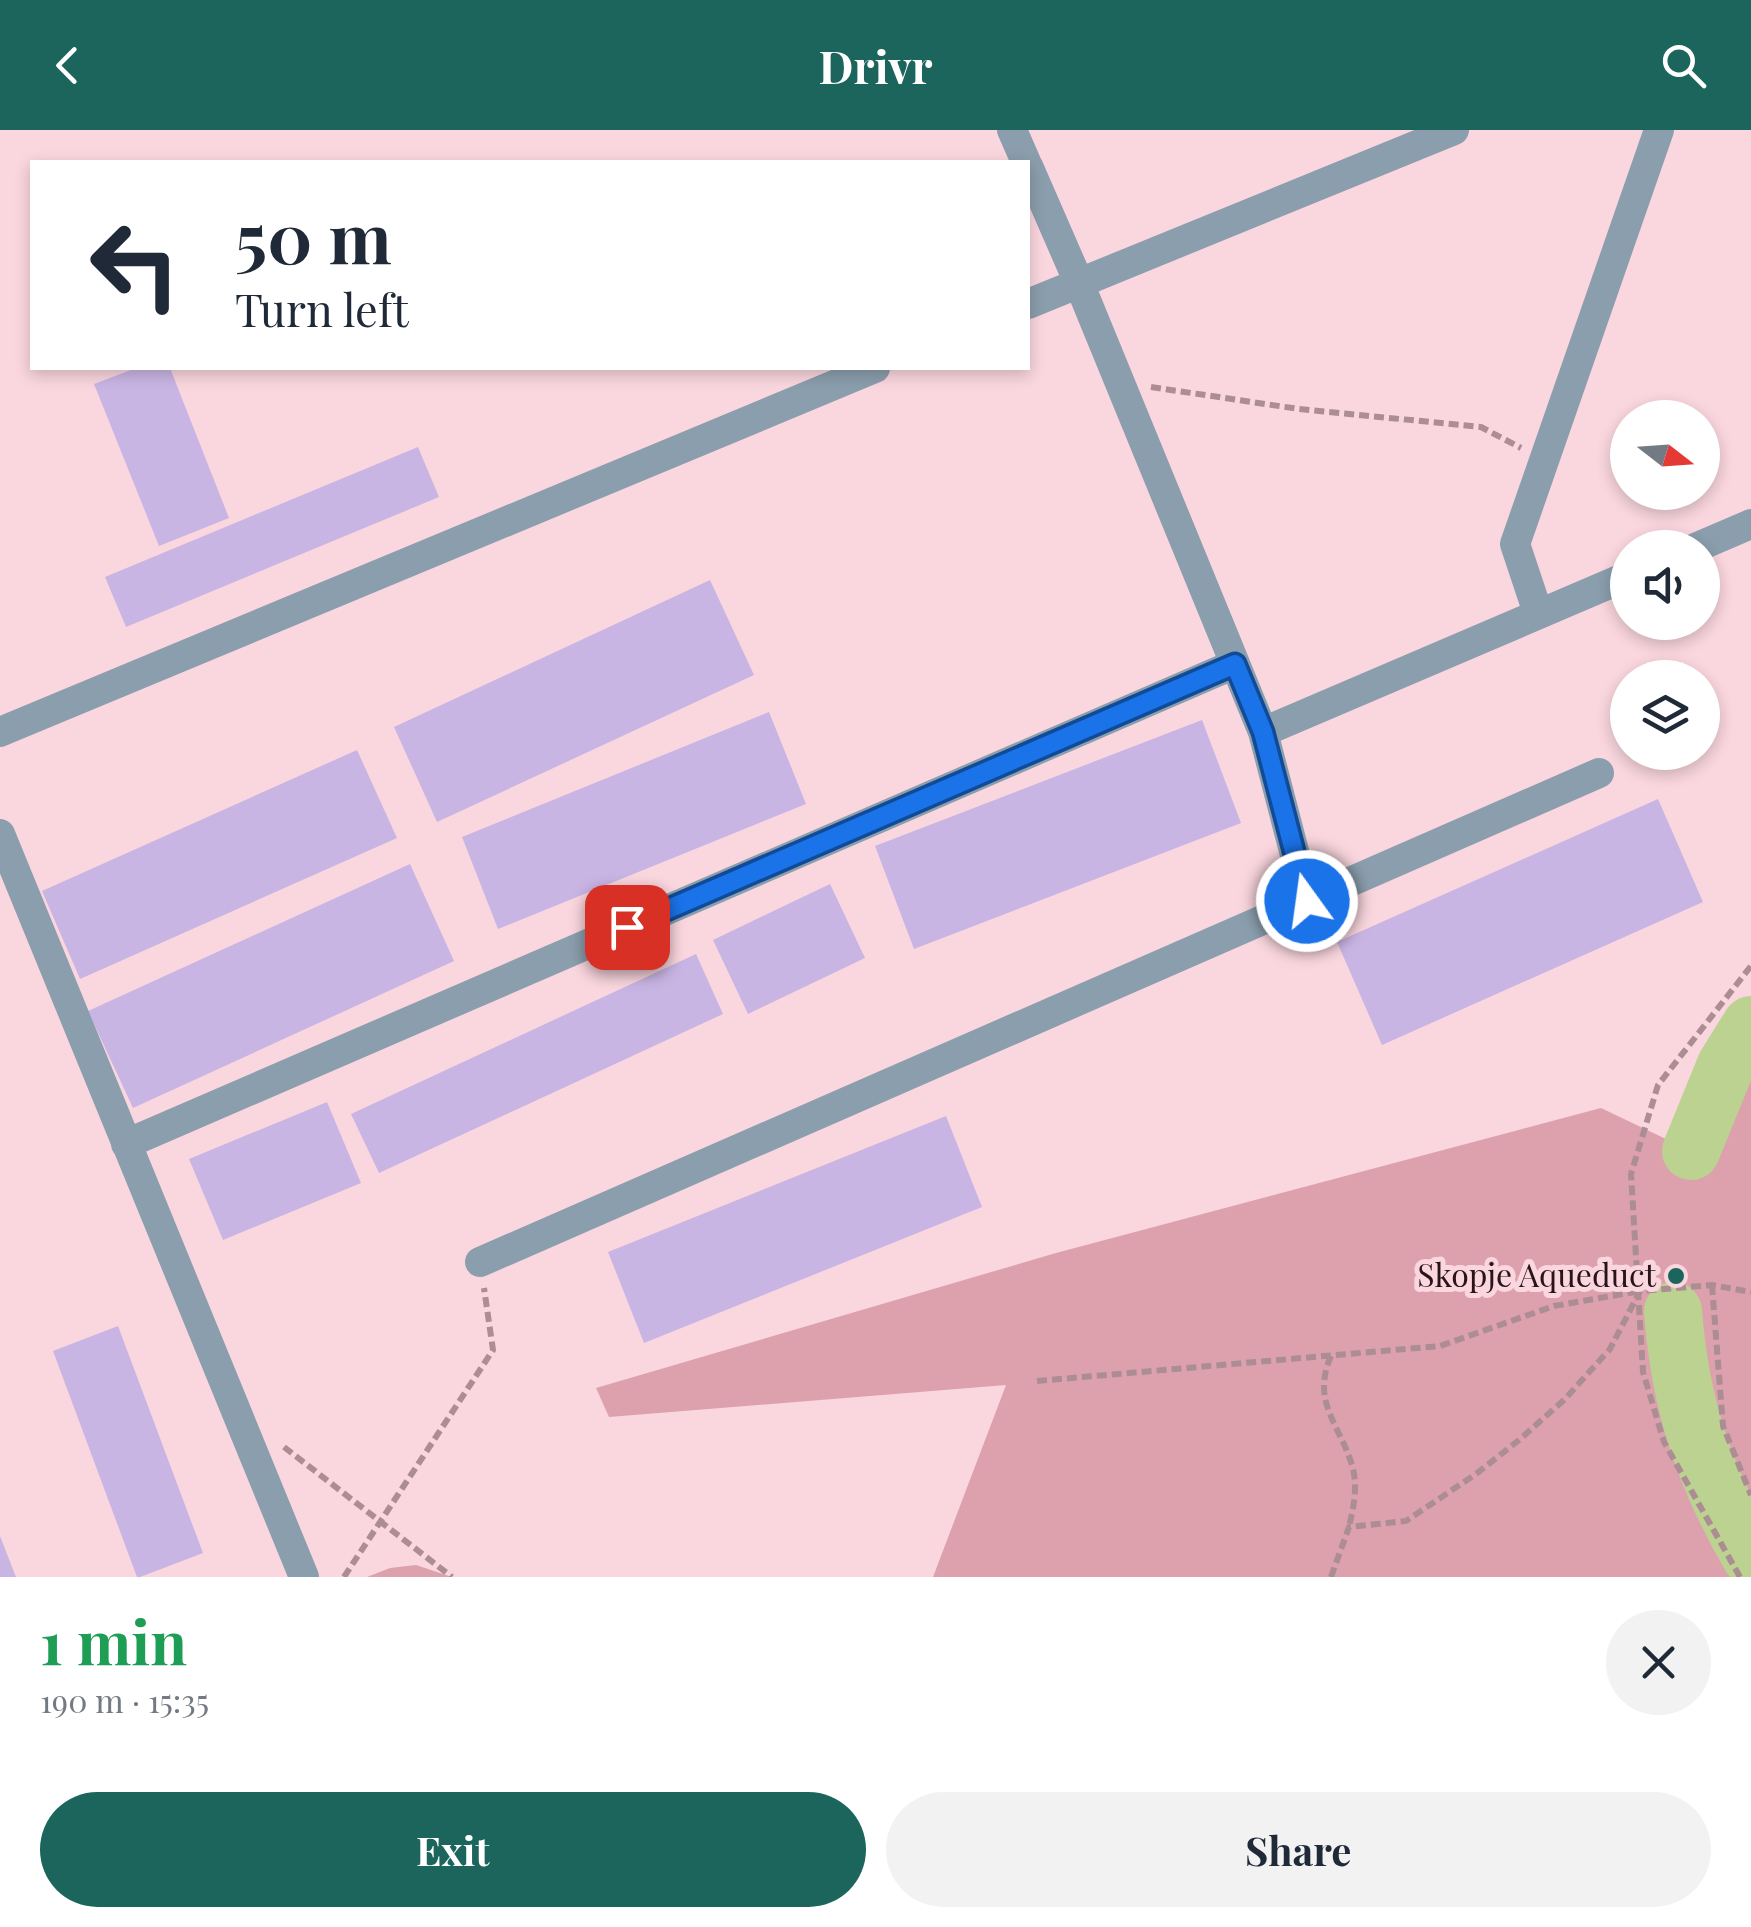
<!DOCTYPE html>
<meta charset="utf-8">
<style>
:root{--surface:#fff;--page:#f2f2f3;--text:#1f2937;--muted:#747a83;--accent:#1b655d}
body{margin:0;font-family:"Playfair Display",serif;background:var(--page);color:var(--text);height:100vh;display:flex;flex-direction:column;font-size:38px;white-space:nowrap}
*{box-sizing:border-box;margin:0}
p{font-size:32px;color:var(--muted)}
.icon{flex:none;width:55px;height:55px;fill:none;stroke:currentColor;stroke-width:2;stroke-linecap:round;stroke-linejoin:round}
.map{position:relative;height:1447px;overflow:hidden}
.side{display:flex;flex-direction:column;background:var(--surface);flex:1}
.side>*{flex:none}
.hud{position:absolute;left:30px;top:30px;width:1000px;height:210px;border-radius:0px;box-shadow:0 5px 15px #0003;background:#fff;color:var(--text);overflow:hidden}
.needle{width:65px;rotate:107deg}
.buttons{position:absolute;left:1610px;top:270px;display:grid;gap:20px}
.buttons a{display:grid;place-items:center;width:110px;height:110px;border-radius:50%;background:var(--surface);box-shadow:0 5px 15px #0003;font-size:50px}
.pin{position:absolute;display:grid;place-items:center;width:85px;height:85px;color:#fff;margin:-42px;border-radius:20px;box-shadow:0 5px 15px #0006}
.me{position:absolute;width:110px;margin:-55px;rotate:346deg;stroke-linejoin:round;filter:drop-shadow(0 0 8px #0008)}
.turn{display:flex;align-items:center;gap:35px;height:210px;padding:0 40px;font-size:45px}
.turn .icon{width:130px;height:130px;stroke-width:2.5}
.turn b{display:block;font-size:70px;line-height:85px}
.round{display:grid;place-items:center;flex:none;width:105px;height:105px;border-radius:52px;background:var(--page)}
.head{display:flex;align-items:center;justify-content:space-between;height:170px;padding:0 40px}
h1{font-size:60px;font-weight:700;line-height:75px;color:#1e9e55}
.primary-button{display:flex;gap:20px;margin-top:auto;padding:20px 40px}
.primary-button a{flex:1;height:115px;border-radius:60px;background:var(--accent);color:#fff;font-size:40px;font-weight:700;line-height:115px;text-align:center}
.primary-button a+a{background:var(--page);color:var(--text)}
header{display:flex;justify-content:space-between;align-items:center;height:130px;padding:0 40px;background:var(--accent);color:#fff;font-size:45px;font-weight:700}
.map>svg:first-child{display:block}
.green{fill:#dda1ae}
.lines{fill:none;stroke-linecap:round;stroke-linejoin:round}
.river{stroke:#bbd290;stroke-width:58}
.building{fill:#c9b5e4}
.path{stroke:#ac8d94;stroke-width:6;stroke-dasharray:10 5;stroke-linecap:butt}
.minor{stroke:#8b9ead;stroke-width:30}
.route-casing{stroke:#114b97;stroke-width:25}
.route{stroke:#1a73e8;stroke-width:18}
.poi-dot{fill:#1b655d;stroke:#fad6de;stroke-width:4}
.labels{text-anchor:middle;stroke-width:10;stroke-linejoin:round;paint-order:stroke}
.poi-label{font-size:32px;fill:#29141a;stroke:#fad6de;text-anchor:end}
</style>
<header><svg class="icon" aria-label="back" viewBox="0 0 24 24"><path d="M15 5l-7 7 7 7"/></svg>Drivr<svg class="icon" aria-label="search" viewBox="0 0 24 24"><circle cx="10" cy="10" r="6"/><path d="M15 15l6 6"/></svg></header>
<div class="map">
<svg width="1751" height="1447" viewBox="0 0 1751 1447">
<rect width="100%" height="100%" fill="#fad6de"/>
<path class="green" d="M1751,895V1447H933L1006,1255L609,1287L596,1258L1056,1123L1601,978L1691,1021L1726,935Z
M416,1435L452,1447H367L390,1438Z"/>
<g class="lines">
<path class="river" d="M1691,1021L1726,935L1751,895
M1673,1181C1680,1275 1704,1346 1751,1427"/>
</g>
<path class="building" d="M136,238H170L229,388L159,416L94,254Z
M418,317L439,367L126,497L105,447Z
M710,450L754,545L437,692L394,597Z
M769,582L806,674L498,799L462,707Z
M1202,590L1241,693L914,819L875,716Z
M357,620L397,708L80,849L42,761Z
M1658,669L1703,772L1382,915L1337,812Z
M410,734L454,831L133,978L88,881Z
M830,754L865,828L748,884L713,810Z
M696,824L723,884L379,1043L351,984Z
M327,972L361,1053L223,1110L189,1029Z
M946,986L982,1077L644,1213L608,1122Z
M118,1196L203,1423L140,1447H137L53,1221Z
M0,1406L16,1447H0Z"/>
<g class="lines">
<path class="path" d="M1151,257L1299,279L1481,297L1521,318
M1712,1155L1723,1296L1751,1365
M1331,1226C1311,1272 1339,1293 1352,1335C1358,1356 1354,1376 1349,1397
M1037,1251L1440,1216L1554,1176L1640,1161
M284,1317L452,1447
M344,1447L493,1220L484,1158
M1331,1447L1349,1397L1406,1391L1476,1344L1519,1310L1564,1270L1610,1219L1640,1161L1712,1155L1751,1162
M1740,1447L1664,1312L1643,1242L1631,1044L1658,955L1751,836"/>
<path class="minor" d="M1012,0L1026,32
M1028,36L1079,153L1263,602L1307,771
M1028,174L1454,0
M1695,418L1751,394
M1538,483L1515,414L1659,0
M0,602L875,238
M1263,602L1628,446
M0,704L304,1447
M126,1014L1235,534
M480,1132L1599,643"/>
</g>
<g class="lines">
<defs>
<path id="route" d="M627,797L1235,534L1263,602L1307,771"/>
</defs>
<use href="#route" class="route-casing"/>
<use href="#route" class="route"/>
</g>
<circle class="poi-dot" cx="1676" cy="1146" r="10"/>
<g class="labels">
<g class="poi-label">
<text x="1656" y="1157">Skopje Aqueduct</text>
</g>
</g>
</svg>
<div class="buttons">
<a><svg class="needle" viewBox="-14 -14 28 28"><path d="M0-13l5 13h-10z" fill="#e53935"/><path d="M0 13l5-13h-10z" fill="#747a83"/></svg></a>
<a><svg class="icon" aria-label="sound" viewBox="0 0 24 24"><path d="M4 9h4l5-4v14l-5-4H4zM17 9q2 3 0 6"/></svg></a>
<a><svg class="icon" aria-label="layers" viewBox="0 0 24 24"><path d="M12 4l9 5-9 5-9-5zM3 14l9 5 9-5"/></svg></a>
</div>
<div class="pin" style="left:627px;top:797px;background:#d93025"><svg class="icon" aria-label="arrive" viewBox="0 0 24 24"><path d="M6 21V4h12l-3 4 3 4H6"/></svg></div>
<svg class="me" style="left:1307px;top:771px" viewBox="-20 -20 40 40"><circle r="17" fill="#1a73e8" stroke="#fff" stroke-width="3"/><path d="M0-11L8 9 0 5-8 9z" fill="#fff"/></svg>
<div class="hud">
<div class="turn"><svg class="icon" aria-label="left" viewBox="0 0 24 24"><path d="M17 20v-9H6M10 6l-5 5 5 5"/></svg><div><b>50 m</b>Turn left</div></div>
</div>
</div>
<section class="side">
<div class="head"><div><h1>1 min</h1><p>190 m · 15:35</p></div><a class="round"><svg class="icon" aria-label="close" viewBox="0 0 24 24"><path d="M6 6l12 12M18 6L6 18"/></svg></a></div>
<div class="primary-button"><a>Exit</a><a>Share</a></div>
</section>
